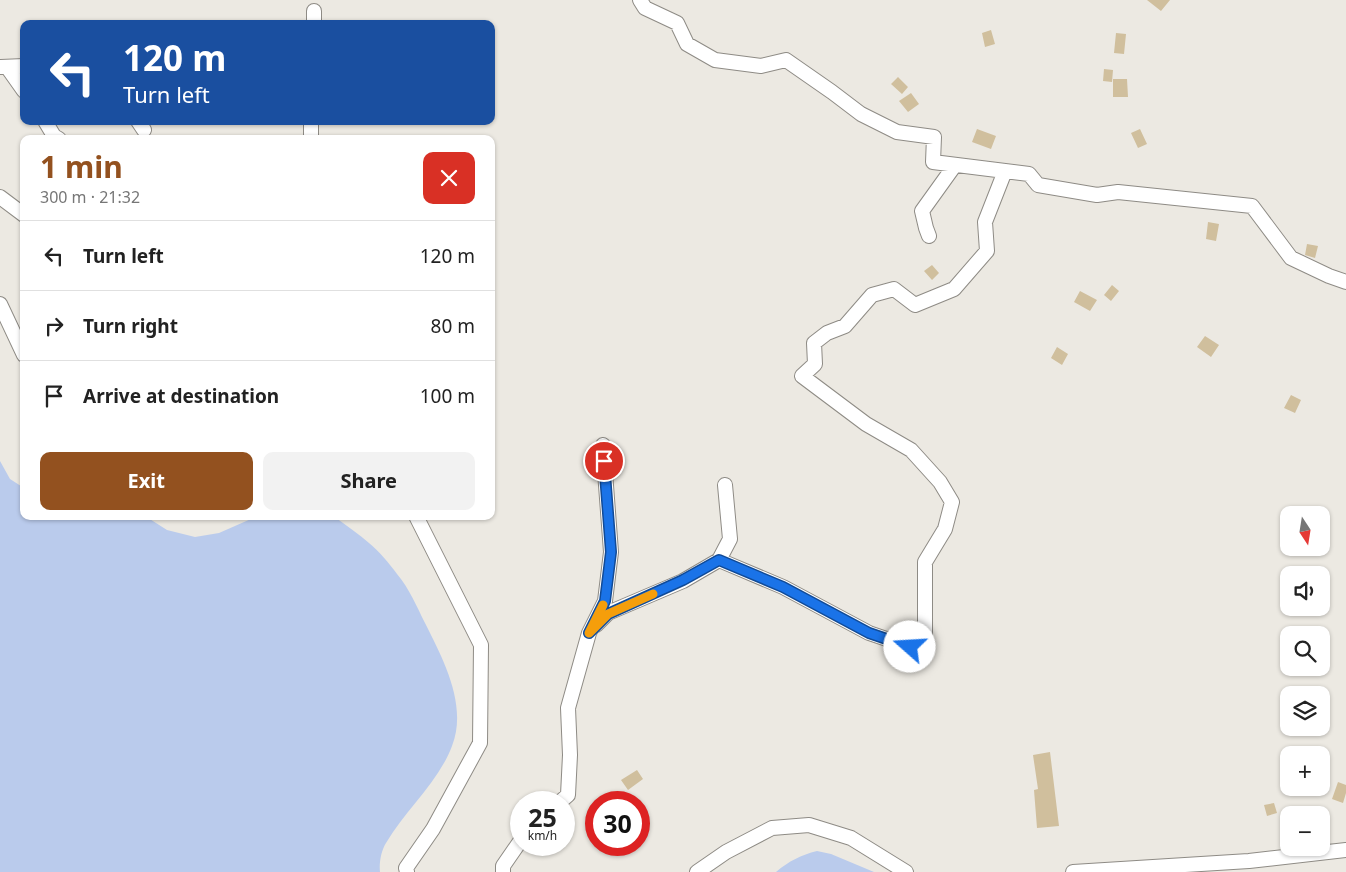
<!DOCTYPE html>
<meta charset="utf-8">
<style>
:root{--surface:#fff;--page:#f2f2f2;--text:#222;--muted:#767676;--line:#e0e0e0;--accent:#93511f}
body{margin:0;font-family:"Noto Sans",sans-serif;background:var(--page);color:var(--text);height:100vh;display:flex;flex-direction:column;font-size:19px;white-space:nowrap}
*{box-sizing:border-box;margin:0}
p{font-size:16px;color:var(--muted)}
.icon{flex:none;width:28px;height:28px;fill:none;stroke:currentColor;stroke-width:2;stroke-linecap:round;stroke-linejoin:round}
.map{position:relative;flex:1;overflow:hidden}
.details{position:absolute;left:20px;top:135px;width:475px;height:385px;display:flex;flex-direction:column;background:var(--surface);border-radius:10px;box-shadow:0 1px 4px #0004}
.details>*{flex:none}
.top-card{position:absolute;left:20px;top:20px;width:475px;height:105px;border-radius:10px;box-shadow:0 1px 4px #0004;background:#1a4fa0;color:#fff;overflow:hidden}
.needle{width:32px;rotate:168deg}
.fabs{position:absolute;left:1280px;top:506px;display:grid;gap:10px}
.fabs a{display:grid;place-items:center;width:50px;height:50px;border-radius:10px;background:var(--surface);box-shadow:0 1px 4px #0004;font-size:25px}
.speed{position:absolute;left:510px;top:791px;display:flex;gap:10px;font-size:25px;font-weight:700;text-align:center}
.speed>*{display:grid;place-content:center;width:65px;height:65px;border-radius:50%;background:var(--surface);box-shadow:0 1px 4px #0004;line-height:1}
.speed small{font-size:12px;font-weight:400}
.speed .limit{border:8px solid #d22;background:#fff;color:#111}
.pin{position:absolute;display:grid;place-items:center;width:42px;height:42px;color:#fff;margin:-21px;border:2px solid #fff;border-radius:50%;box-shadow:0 1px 5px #0007}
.me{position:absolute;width:55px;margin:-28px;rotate:289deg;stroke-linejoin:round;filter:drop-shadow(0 0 4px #0008)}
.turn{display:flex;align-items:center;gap:18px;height:105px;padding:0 20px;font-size:22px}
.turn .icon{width:65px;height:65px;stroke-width:2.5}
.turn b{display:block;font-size:35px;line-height:42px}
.round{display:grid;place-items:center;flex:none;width:52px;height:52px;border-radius:10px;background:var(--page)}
.summary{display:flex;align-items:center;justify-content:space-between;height:85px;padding:0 20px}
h1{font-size:30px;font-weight:700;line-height:38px;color:var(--accent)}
.button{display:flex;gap:10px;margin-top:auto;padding:10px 20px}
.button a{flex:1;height:58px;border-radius:10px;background:var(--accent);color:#fff;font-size:20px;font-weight:700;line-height:58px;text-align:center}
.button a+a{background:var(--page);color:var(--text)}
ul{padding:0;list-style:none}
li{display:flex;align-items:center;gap:15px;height:70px;padding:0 20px;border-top:1px solid var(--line)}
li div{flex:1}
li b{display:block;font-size:19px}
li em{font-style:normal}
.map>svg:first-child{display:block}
.water{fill:#bacbec}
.building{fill:#d0bf9d}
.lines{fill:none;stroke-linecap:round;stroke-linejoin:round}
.minor-casing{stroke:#8e8b85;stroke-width:16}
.minor{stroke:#fff;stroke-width:14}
.route-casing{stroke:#114b97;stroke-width:12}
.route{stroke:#1a73e8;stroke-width:9}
.slow{stroke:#f59e0b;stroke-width:9}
</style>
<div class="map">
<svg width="1346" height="872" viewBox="0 0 1346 872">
<rect width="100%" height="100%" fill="#ece9e2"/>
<path class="water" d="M0,461L10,479L24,488V516H145L167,530L195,537L219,533L258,516H331L336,518C347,526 359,534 369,543C379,551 389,563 397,574C409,588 417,607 425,623C443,659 468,705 452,746C438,783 406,809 386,843C381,851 379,863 380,872H0Z
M817,851L831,854L874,872H776C789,861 801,855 817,851Z"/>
<path class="building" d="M1147,0H1170L1161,11Z
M991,30L995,44L985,47L982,33Z
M1116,33L1126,34L1124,54L1114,53Z
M1104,69L1113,70L1112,82L1103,81Z
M898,77L908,87L902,94L891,84Z
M1113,79H1127L1128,97H1113Z
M911,93L919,104L908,112L899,101Z
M977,129L996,136L991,149L972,142Z
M1140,129L1147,144L1138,148L1131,133Z
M1208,222L1219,224L1216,241L1206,239Z
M1307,244L1318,246L1315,258L1305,255Z
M932,265L939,273L932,280L924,271Z
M1112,285L1119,291L1111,301L1104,295Z
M1080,291L1097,300L1090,311L1074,302Z
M1205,336L1219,345L1211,357L1197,347Z
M1057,347L1068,354L1062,365L1051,358Z
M1291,395L1301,400L1295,413L1284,408Z
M1050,752L1059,826L1037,828L1034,790L1038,789L1033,755Z
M637,770L643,779L628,790L621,780Z
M1338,782L1346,785V793L1343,803L1332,799Z
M1274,803L1277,813L1267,816L1264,805Z"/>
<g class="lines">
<defs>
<path id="minor" d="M640,0L645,8L677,23L687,44L715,60L761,66L786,60L832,92L861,114L897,132L934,137L933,162L1029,174L1038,185L1097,195L1118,192L1252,206L1291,258L1329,276L1346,282
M314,24V11
M1,67L24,66
M7,67L24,91
M45,121L54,136L59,139
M138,121L144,130
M311,139V121
M0,197L24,215
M929,236L926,228L922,211L955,165
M0,304L24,355
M719,560L783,587L869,633L910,647L925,641V562L945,529L952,502L940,482L911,450L866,424L802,376L815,364L814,343L827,333L845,326L872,295L894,289L915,305L954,289L987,251L985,222L1005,171
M596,625L608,613L683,581L719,560L730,539L725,485
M560,802L568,795L570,755L568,708L589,633L605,601L611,552L603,445
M407,872L406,868L433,829L480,743L481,645L416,516
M503,872V866L521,840
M697,872L726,852L772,828L809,825L851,838L906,872
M1073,872L1249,861L1346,850"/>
</defs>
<use href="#minor" class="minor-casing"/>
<use href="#minor" class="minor"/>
</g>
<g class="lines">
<defs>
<path id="route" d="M604,461L611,552L605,601L589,633L608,614L683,580L719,560L783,587L869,633L910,647"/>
</defs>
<use href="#route" class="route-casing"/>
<use href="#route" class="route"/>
<path class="slow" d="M603,605L589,633L608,614L653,594"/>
</g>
</svg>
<div class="fabs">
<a><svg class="needle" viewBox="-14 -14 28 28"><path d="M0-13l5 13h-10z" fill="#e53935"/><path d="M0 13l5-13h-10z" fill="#767676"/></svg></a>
<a><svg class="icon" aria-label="sound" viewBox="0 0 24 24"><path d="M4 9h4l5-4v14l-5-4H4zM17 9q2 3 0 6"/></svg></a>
<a><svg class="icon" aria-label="search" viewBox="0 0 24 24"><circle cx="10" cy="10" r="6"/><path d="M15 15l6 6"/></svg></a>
<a><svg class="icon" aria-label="layers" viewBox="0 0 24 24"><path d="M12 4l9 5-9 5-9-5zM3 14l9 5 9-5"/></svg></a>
<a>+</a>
<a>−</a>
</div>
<div class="speed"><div>25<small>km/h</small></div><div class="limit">30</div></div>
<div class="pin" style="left:604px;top:461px;background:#d93025"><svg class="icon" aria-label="arrive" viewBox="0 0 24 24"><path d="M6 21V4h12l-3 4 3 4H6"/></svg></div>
<svg class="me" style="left:910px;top:647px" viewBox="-20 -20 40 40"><circle r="19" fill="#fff"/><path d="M0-13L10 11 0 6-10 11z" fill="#1a73e8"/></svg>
<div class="top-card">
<div class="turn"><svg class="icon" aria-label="left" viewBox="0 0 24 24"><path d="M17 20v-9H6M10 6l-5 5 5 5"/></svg><div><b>120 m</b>Turn left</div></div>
</div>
<section class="details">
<div class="summary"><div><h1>1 min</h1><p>300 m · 21:32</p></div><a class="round" style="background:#d93025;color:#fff"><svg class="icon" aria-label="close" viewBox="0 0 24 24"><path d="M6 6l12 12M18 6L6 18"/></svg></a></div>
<ul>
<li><svg class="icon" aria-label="left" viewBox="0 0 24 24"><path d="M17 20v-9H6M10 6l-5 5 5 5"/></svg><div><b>Turn left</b></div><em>120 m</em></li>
<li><svg class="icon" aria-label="right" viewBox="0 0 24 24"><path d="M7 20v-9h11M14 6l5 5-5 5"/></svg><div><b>Turn right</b></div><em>80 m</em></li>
<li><svg class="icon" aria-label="arrive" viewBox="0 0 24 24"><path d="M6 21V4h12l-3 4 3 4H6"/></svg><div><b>Arrive at destination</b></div><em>100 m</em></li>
</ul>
<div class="button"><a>Exit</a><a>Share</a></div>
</section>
</div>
